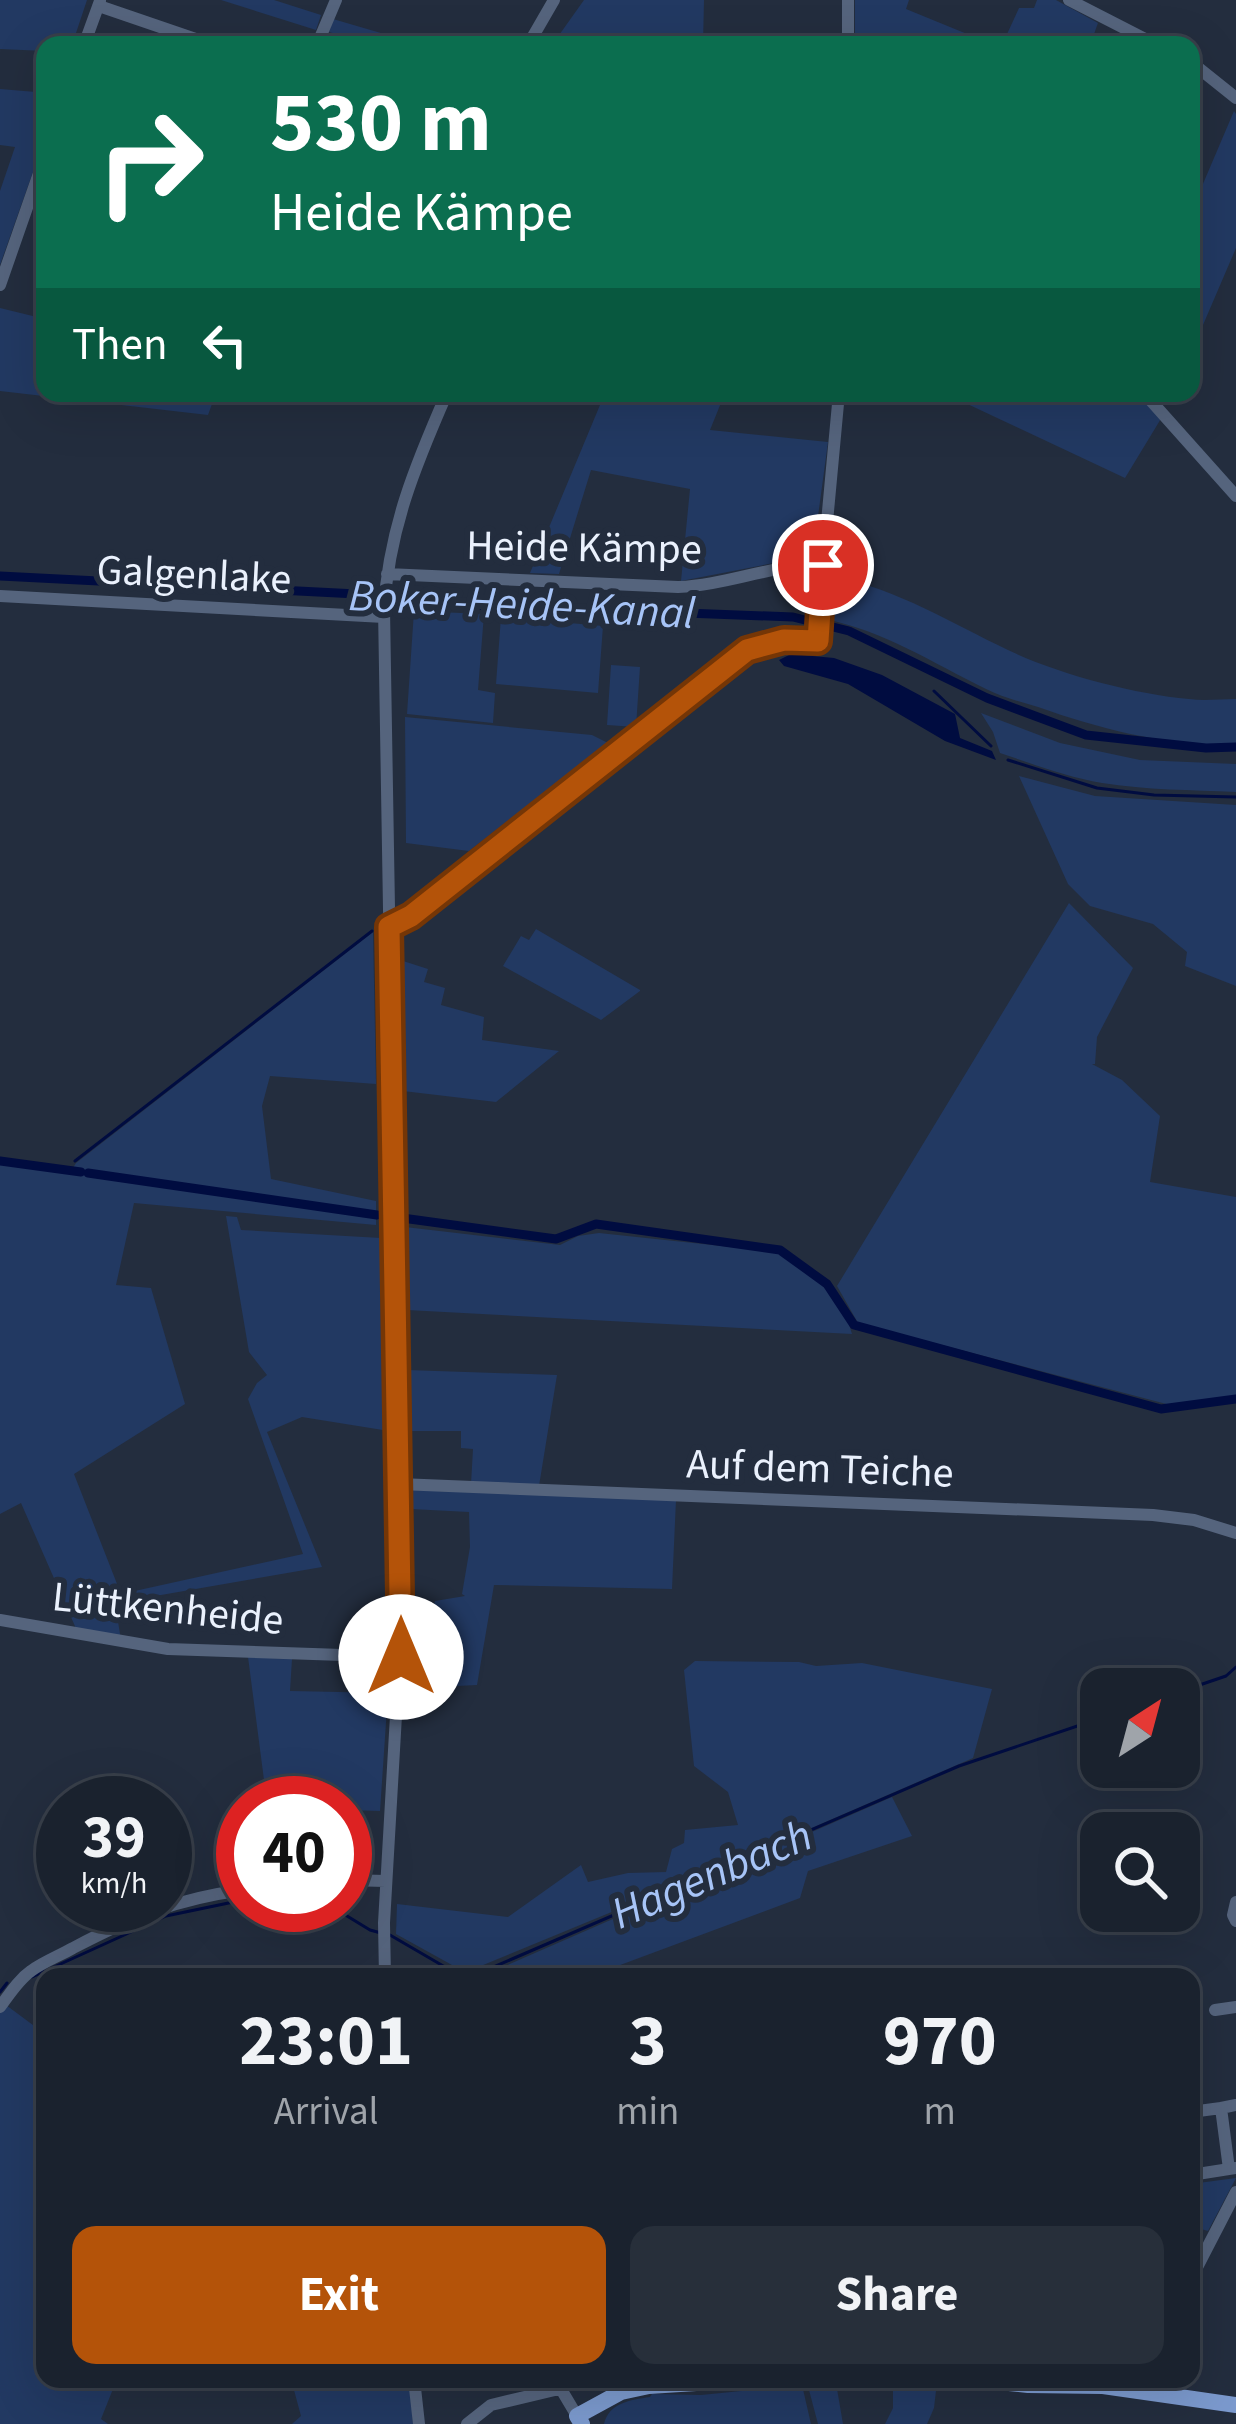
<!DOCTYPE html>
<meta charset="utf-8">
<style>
:root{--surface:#1a222e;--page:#272f3a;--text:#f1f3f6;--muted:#9fa4aa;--line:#383f4a;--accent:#b45309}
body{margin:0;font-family:"Source Sans 3",sans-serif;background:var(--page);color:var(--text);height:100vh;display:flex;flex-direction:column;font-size:45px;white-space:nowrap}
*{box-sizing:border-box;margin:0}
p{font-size:39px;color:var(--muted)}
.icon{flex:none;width:66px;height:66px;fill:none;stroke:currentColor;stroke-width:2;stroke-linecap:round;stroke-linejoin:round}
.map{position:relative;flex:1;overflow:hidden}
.details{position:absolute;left:36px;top:1968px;width:1164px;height:420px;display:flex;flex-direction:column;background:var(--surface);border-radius:24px;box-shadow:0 12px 48px #0002,0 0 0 3px var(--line)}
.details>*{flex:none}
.top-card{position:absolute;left:36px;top:36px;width:1164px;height:366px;border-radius:24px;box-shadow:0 12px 48px #0002,0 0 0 3px var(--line);background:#0b6e4f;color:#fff;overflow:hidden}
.needle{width:78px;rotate:36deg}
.fabs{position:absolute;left:1080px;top:1668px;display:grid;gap:24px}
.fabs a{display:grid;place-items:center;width:120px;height:120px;border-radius:24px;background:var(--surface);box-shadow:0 12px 48px #0002,0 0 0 3px var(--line);font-size:60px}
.speed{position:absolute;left:36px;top:1776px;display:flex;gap:24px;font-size:60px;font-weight:700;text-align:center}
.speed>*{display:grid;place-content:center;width:156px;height:156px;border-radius:50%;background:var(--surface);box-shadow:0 12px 48px #0002,0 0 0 3px var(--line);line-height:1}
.speed small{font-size:30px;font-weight:400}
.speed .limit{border:18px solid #d22;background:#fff;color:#111}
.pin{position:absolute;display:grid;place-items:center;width:102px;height:102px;color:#fff;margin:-51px;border:6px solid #fff;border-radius:50%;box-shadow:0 3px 12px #0007}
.me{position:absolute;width:132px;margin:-66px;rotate:0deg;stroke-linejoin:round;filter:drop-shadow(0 0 9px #0008)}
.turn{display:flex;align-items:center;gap:42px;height:252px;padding:0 36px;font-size:54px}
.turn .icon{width:156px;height:156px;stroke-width:2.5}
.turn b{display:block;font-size:84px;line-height:102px}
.then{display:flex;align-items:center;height:114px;padding:0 36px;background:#0003;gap:24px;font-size:45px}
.eta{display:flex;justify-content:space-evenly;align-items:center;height:204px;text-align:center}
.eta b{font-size:72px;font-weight:700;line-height:84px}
.button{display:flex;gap:24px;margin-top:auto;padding:24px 36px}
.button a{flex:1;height:138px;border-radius:24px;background:var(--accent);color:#fff;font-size:48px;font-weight:700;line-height:138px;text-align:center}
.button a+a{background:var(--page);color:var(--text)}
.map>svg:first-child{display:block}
.green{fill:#223962}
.water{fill:#000c40}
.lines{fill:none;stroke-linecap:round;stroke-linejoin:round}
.stream{stroke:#000c40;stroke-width:3}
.canal{stroke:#000c40;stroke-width:9}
.minor{stroke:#55647d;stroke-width:12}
.major{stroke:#7b99cd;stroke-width:16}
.route-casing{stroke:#753606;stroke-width:30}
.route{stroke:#b45309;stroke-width:21}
.labels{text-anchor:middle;stroke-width:12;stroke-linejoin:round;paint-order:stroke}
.street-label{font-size:42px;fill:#eaf1fd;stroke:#232d3e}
.water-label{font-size:45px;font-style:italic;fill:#a7c4f7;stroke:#232d3e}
</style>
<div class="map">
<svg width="1236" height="2424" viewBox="0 0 1236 2424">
<rect width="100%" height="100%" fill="#232d3e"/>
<path class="green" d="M0,0H87L72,45H45V51L0,49Z
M221,0H274L321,15L316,30Z
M584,0H704L703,45H552Z
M855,0H909L906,9L994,45H855Z
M1037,0H1056L1098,23L1090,45H1002L1019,8H1034Z
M333,19L415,43L416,45H375L329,32Z
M0,89L36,92L45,96V138L0,265V191L15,147L0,145Z
M1234,111L1236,114V248L1191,353V212Z
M0,308L45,319V393H216L208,415L0,391Z
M605,393H725L710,430L828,442L814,546L800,558L681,581L690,489L591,470L559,574L530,573Z
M944,393H1139L1162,417L1125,478Z
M836,577C899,590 951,623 1008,650C1058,674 1134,694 1189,699C1204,701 1221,699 1236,699V745C1170,747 1100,729 1038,707C1021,702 1002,697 986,689C933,663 884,631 825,619L830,588H833Z
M414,611L484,614L478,690L495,693L493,723L407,714Z
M501,617L603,626L598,693L496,684Z
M611,665L640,667L636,727L607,725Z
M981,713L1060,743L1140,760L1236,764V792C1191,790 1146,790 1102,783C1067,777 1033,764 1000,753L993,732Z
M405,717L592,735L608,743L469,851L406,843Z
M1019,776L1095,796L1236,805V986L1185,966L1187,952L1153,924L1090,906L1068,884Z
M1069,903L1133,968L1097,1037L1095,1064H1092L1122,1080L1160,1116L1150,1182L1236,1197V1397L1174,1406L858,1323L837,1286Z
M536,929L640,990V991L601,1020L503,966L521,936L529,940Z
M373,932L376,1084L270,1076L262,1106L271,1179L376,1201V1225L134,1203L116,1285L151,1288L185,1404L74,1474L121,1594L303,1554L248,1399L257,1383L267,1375L249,1352L226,1216L237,1217L241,1230L381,1238L389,1431L302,1417L267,1432L322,1567L115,1603L121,1640L78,1633L21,1503L0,1514V1164L70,1173L76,1163Z
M400,960L428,969L424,982L445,988L441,1005L484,1017L482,1040L559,1051L496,1102L403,1091Z
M405,1227L560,1245L578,1236L599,1233L777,1252L807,1271L826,1289L848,1321L852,1334L407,1310Z
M407,1370L557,1375L539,1486L471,1484L473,1449L461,1448V1431H406Z
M410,1490L676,1500L672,1589L494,1585L477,1685L415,1688L416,1670L435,1601L465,1596L462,1594L470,1547L469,1512L411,1509Z
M248,1657L292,1659L290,1691L388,1693L380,1811L345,1810V1803H267Z
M695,1661L799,1662L816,1666L862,1663L992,1689L973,1758L745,1857L471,1970H461L396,1934L397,1904L508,1917L581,1865L588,1882L628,1873L666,1872L672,1849L684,1843L685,1830L738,1825L728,1792L694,1766L684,1670Z
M892,1797L912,1836L808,1871L800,1898L588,1977H480Z
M6,2005L45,2034V2379H117L101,2419L108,2424H0V2013Z
M1236,2178L1208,2231L1191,2226V2184Z
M291,2379H410L413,2424H292L301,2416Z
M893,2379L937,2382L934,2408L927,2424H885L893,2408Z
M812,2383H836L843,2424H818L809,2390Z
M802,2385L811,2424H604C609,2403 630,2400 650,2397L652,2394L701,2395Z"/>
<path class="water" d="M791,654L834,658L882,675L955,714L960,738L992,751L996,760L945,741L848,684L784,666L779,660Z"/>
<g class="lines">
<path class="stream" d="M934,691L991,746
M1008,760L1097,788L1154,795L1236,797
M75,1161L372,931
M1179,1692L1226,1676L1236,1667
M329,1905L370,1930L381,1933
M390,1935L457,1974L475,1975L959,1766L1101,1718
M32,1977L166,1916L243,1900
M0,1992L7,1983"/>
<path class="canal" d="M0,576L357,594L422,603L793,617L849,631L987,698L1086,735L1206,748L1236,747
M0,1161L81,1172
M88,1173L377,1215
M395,1217L556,1239L596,1224L780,1250L827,1284L854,1325L1161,1409L1236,1399"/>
<path class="minor" d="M1069,0L1157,45
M99,6L213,45
M84,45L100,1
M317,45L336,0
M528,45L554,0
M848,45V0
M1191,62L1236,98
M0,285L45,156
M1144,393L1236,496
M823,565L839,393
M387,574L678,587C728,585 772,564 823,565L818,641H784L747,650L411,916L389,927
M0,596L384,617
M399,1484L1153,1515L1194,1520L1236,1533
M0,1620L168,1649L401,1657
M345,1880L386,1881
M1236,1902L1233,1915L1236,1921
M385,1977L384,1923L401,1629L384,609C389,529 415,466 447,393
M0,2007C9,1995 18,1980 31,1971C43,1962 59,1956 73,1948C132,1917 176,1899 243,1890
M1215,2010L1236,2007
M1191,2112L1221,2108
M1229,2169L1221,2108L1236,2105
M1191,2175L1236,2168
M1191,2279L1236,2192
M414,2379L419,2424
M555,2379L577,2416
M467,2424L491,2405L559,2389"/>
<path class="major" d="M970,2379L1028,2385L1103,2386L1236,2405
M582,2424L577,2416L621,2392L649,2386L759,2379"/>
</g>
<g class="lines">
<defs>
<path id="route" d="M401,1657L389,927L411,916L747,650L784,640L818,641L823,565"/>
</defs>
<use href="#route" class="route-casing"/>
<use href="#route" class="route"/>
</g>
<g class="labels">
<g class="street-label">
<text transform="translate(584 546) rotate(1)" y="15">Heide Kämpe</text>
<text transform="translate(194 573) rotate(3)" y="15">Galgenlake</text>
<text transform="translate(820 1467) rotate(2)" y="15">Auf dem Teiche</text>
<text transform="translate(168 1607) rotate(6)" y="15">Lüttkenheide</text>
</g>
<g class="water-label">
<text transform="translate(522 603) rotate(3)" y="16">Boker-Heide-Kanal</text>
<text transform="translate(711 1873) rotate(-23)" y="16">Hagenbach</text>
</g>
</g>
</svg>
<div class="fabs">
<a><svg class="needle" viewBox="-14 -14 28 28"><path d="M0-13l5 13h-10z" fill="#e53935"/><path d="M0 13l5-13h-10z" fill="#9fa4aa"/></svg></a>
<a><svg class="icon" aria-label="search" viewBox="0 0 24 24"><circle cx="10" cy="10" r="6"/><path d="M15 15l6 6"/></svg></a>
</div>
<div class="speed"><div>39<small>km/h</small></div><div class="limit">40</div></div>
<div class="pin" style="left:823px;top:565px;background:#d93025"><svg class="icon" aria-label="arrive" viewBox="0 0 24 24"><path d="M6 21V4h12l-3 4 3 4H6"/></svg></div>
<svg class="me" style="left:401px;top:1657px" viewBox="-20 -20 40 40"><circle r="19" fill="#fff"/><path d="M0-13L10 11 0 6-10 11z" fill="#b45309"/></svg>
<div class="top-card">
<div class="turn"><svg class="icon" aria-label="right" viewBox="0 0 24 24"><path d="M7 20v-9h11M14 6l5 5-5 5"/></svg><div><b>530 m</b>Heide Kämpe</div></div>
<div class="then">Then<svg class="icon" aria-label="left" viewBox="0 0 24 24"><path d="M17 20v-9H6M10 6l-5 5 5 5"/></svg></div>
</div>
<section class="details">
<div class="eta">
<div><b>23:01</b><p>Arrival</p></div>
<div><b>3</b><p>min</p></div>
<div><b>970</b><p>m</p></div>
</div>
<div class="button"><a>Exit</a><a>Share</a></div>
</section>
</div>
